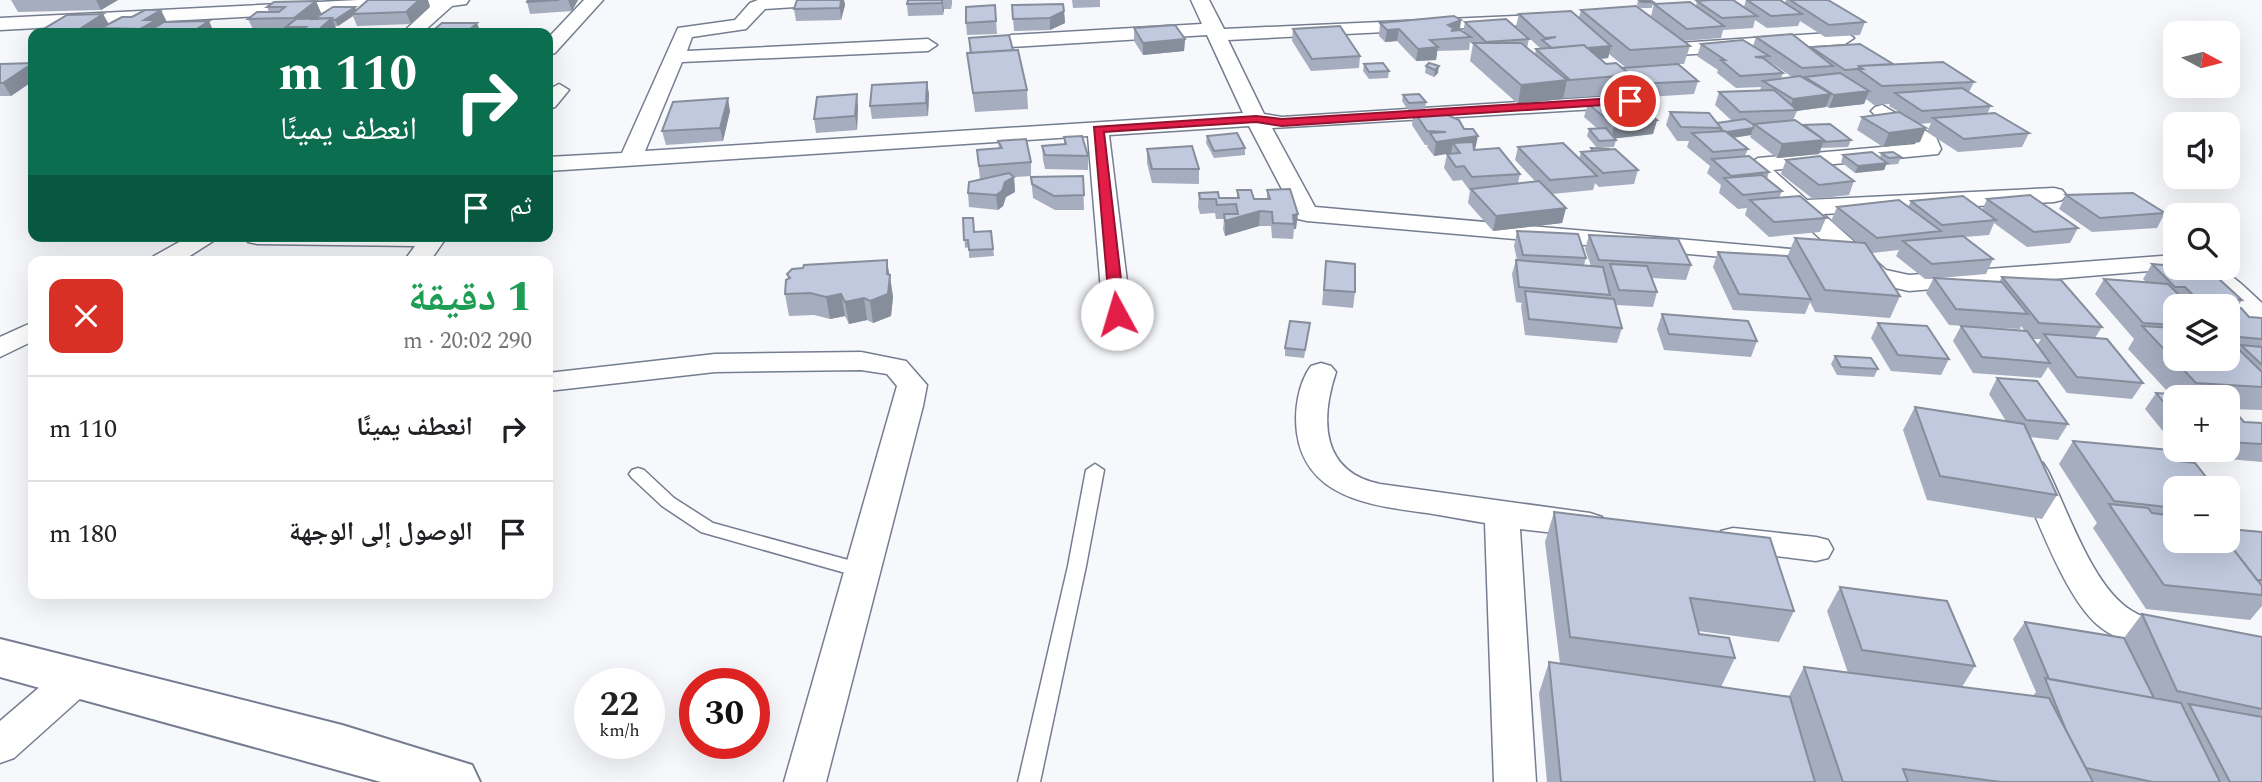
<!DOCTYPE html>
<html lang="ar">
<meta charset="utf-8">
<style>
:root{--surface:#fff;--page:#f2f2f2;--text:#202124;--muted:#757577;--line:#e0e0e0}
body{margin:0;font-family:Spectral,"Noto Naskh Arabic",serif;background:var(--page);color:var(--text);direction:rtl;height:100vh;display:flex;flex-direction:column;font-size:26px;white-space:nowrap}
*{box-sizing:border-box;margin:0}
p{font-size:23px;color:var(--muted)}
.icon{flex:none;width:38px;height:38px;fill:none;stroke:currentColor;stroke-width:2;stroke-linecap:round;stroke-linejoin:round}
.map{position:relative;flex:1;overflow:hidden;direction:ltr}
.side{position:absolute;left:28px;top:256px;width:525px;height:343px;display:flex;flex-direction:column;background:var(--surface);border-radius:14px;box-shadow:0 7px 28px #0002;direction:rtl}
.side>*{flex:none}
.top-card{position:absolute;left:28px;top:28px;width:525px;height:214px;border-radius:14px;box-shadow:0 7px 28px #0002;direction:rtl;background:#0b6e4f;color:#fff;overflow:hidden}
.needle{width:46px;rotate:97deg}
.fabs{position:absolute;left:2163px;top:21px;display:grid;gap:14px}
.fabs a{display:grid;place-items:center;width:77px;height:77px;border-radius:14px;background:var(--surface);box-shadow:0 7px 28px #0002;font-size:35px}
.speed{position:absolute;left:574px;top:668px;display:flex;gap:14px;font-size:35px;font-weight:700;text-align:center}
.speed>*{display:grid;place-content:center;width:91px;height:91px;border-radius:50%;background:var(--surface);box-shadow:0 7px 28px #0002;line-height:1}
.speed small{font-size:18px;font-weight:400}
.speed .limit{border:10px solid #d22;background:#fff;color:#111}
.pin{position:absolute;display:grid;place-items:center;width:60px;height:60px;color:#fff;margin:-30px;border:4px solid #fff;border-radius:50%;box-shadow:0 2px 7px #0007}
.me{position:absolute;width:77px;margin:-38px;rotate:354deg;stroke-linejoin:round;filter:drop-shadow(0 0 5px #0008)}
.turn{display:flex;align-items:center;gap:24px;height:147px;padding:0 21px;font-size:32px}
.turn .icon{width:91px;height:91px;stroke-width:2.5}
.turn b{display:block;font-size:49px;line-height:60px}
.then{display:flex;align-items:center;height:66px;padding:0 21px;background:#0003;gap:14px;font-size:26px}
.round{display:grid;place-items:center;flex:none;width:74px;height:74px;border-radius:14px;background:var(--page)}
.summary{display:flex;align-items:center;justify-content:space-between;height:119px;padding:0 21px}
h1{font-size:42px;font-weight:800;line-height:52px;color:#1e9e55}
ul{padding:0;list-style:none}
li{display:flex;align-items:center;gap:21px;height:105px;padding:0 21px;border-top:2px solid var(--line)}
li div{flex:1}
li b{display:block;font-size:26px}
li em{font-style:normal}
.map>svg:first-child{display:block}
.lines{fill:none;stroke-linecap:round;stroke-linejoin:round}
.service-casing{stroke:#757d90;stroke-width:3}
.minor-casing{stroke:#757d90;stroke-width:3}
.secondary-casing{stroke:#757d90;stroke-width:4}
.service{fill:#fff;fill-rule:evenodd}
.minor{fill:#fff;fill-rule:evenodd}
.secondary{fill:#fff;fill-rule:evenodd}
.wall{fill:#a5adbf;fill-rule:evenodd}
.shaded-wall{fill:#868d9b}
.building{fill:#c0c9de;stroke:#868d9b;stroke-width:2}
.route{fill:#e11d48;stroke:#92132f;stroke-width:2}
</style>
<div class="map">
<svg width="2262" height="782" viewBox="0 0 2262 782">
<rect width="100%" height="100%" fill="#f6f8fc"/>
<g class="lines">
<defs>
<path id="service" d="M1095,464L1104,470L1086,566L1040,782H1018L1068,566L1086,470Z
M638,468L644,470L674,498L713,523L863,564L870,566L872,571L870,576L863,578L701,532L662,506L632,478L629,474L632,470Z"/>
<path id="minor" d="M358,0H469L466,4L452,6L422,33H402L430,7L0,30V18Z
M584,0H603L555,53L548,55V38Z
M758,0H835L826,5L765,9L746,29L692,37L687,51L928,39L937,45L928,51L682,62L645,151L1243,113L1207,35L1011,47L1002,41L1011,35L1202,24L1191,0H1209L1224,29L1557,14L1566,19L1563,23L1228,40L1264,114L1282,117L1630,95L1640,101L1630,107L1272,128L1315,207L1836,253L1750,174L1747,165L1758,158L1916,144L1875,115L1871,111L1875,107L1882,105L1936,137L1941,149L1938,154L1773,170L1807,200L2054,188L2062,190L2066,195L2062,200L2054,202L1823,214L1886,270L1909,275L2175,255V268H2185L1909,291L1868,282L1836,253L1840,258L1836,263L1827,266L1307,221L1298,219L1295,214L1249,126L1109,135L1131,314L1127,320H1107L1103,314L1088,136L548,171V157L622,153L678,28L735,20L750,3Z
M1653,31L1679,43L1845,32L1854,38L1845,44L1679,55C1664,52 1653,49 1644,37Z
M559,84L569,90L555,107L548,109V90Z
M190,236H221L182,261H150L154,256Z
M440,236L444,241L430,261H404L415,246L257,244L248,242L245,237Z
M2186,268C2228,266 2232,276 2262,303V326L2252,324L2213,287Z
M33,322V341L0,357V337Z
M861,352L906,361L927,385L923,406L826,782H784L897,386L887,374L861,370L715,372L548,391V373L715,354Z
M1321,363L1331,366L1336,372C1320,420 1321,472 1380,484L1590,513L1602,517L1607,525L1602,533L1590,537L1520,529L1536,782H1494L1485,523C1466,520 1447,516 1427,513C1374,506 1306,499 1297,433C1294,411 1298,384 1311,366Z
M2032,460L2043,463L2048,471C2068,511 2093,588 2132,611C2147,621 2167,621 2184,627L2190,637L2184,647C2169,652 2158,650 2143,645C2128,641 2111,637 2099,626C2064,597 2036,514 2016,471L2021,463Z
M1733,528L1816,537L1828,540L1833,549L1828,558L1816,561L1721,549L1716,540L1721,531Z
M77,663L91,667L96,678L91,689L14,758L0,763V721L63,667Z"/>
<path id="secondary" d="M0,639L342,725L472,765L480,782H381L0,677Z"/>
</defs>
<use href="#service" class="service-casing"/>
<use href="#minor" class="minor-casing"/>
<use href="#secondary" class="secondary-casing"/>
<use href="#service" class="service"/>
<use href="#minor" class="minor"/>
<use href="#secondary" class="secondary"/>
</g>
<path class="wall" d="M11,0H118L101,10L18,12Z
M528,0H578L572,11L530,14L527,2Z
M797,0H844L845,5L841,20L796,21L794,9Z
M908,0H952V4L951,9H944L943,15L908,16L907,4Z
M1072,0H1100V7L1073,8Z
M1638,0H1650L1653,2L1652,8H1640L1637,5Z
M1746,0L1785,3L1786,0H1828L1865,22L1860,35L1825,37L1800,21L1798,26L1767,28L1755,20L1753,28L1723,30L1721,38L1683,41L1651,16L1654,4L1696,6L1697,1L1744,7Z
M316,1L321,13L313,19L355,7L356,10L430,6L411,24L357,26L353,16L338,26H335L337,31L334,33H289L288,30L254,31L248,19L269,12L267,7Z
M995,5L997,34L967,35L966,23Z
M1012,5L1064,11L1065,23L1050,30L1014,31Z
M1581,10L1690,46L1684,64H1678L1698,81L1694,94L1633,98L1626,92V94L1565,98L1563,97V99L1518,104L1470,61L1473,44L1470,42L1469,50L1437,51L1436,60L1416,61L1397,41L1385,42L1379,36L1380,23L1461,20L1460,30L1463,32L1465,22L1529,39L1527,48L1535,54L1536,49L1540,48L1516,26L1519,14L1579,17ZM1609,54L1625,67L1606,64L1600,59L1608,58Z
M209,21L214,33H104L103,31L99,33H37L109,24L166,22Z
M1134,28L1185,39L1184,51L1143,55L1134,41Z
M1293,29L1360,56L1359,68L1311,71L1292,41Z
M1756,37L1810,49L1811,47L1974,82L1969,92L1991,106L1987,114L2029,133L2022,147L1958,152L1927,132L1931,123L1919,124L1920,142L1883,147L1857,130L1862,117L1899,112L1889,106L1890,104L1874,105L1866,99L1864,104L1829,108L1826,106V107L1797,111L1793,120L1804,126L1851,140L1848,147L1821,148L1819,154L1777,158L1750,137L1751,135L1734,138L1748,149L1745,156L1769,172L1767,179L1782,191L1779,198L1826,218L1820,232L1769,237L1745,215L1747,208L1738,209L1719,193L1721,185L1707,173L1710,166L1687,147L1689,141H1677L1666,125L1670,112L1717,123L1732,121L1715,105L1719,92L1760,91L1761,87L1736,88L1717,73L1718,70L1697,56L1701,44L1753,46ZM1767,60L1792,77L1781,79L1783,73Z
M969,38L1013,50L1027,90L1028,109L975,112L967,53H970Z
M33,63V81L11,96H0V64Z
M1429,63L1438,73L1434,77L1425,73L1426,66Z
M1364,64L1389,71L1388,78L1369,79L1363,71Z
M927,82L929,95L928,116L872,119L870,106Z
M857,94L858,108L857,130L816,133L814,119Z
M1403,95L1426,102L1425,109L1408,110L1402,101Z
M1588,104L1657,120L1653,134L1615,138L1616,140L1614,147L1597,148L1587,136L1589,129H1598L1584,117Z
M730,111L723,141L666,145L662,131Z
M1414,111L1475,150L1520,174L1518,183L1535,181L1515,160L1518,147L1579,159L1581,152L1591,151V148L1638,170L1634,184L1599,187L1595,183L1593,190L1552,194L1566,208L1562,223L1493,231L1468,203L1470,191L1462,180L1453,181L1444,168L1447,154L1434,156L1427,147L1428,145H1425L1412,125Z
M1207,136L1245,148V155L1214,158L1206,143Z
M1064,137L1088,156V170L1045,169L1043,160L1042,146L1064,144Z
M998,141L1031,162V176L1014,177L1015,192L1006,197L1003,206L998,210L969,207L968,193L980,180L977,150L999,148Z
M1147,149L1199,169V184L1152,183L1147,163Z
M1881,153L1901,157L1898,164L1886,165L1884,170L1855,173L1841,162L1843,155L1880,158Z
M1786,160L1854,181L1849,195L1813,199L1781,174Z
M1083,176L1084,210H1055L1033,198L1031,177Z
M1290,189L1296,229H1294L1293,239L1272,238L1271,226H1259L1225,236L1223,229L1224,219H1216L1215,213L1200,214L1198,207L1199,193L1219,198H1237V190L1254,199H1267V190Z
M2066,195L2165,213L2157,228L2092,232L2059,209Z
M1987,199L2078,228L2070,243L2027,247L1994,223L1989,235L1964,237L1993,259L1986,274L1940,278L1999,282L2002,277L2102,327L2095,338L2143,383L2132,399L2067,393L2048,367L2041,378L1973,373L1953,341L1961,326L2025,331L2021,326L2020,329L1949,325L1926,293L1933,279H1925L1896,256L1899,250L1872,253L1900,296L1890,318L1815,312L1810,302L1805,314L1733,310L1713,267L1718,252L1787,257L1795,238L1857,242L1831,221L1837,207H1908L1911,201L1982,210ZM2032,339H2041L2037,345Z
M963,218L974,232L991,231L994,256L969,258V247L965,248Z
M1517,231L1586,258L1584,265L1591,266L1585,249L1589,235L1691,265L1686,280L1652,278L1657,292L1653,307L1616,305L1622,328L1617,343L1525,335L1521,306L1522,303L1516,302L1512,274L1516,260H1517L1514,246Z
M1326,261L1355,292L1353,308L1322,305Z
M2152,264L2242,300L2237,308L2249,317L2262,318V410H2261L2232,409L2244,422L2262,423V462L2183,455L2179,450H2228V397H2175V446L2145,409L2156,393L2170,394L2128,349L2134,339L2095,294L2104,279L2146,282L2143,279ZM2175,306H2228V359H2175Z
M787,274L890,275L893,297L891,316L873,323L867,320L849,324L845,316L830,319L814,315L789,316L785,294L788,279Z
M1662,314L1757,341L1751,357L1664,350L1657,329Z
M1310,323L1304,358L1285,356V348Z
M1878,323L1949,359L1941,375L1891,371L1871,338Z
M1835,356L1878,369L1874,377L1837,375L1831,364Z
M1997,378L2068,424L2058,440L2030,437L2057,495L2042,519L1927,500L1903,430L1915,407L2006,421L1989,394Z
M2073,441L2179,461L2213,486L2211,488H2175V541L2262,532V606L2250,620L2146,609L2093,528L2097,523L2059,464Z
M1554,512L1794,611L1779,642L1698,631L1699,634L1735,658L1721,687L1789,696L1804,667L1848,673L1827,611L1840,587L1975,666L1962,687L2033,696L2036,692L2013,639L2025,622L2124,638L2142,614L2262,637V782H1547L1539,693L1549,662L1560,664L1545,542Z"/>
<path class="shaded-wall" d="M96,0H118L101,10Z
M419,0H428L430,6L411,24L406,12Z
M568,0H578L572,11Z
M841,0H844L845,5L841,20L840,8Z
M942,0L944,9L943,15L942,3Z
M316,1L321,13L303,27H298L294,18Z
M355,7L357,13L352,14L353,16L338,26L335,20Z
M161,10L167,22L147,33H143L140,29L144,20Z
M1064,11L1065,23L1050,30V18Z
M103,14L110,26L101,28L103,31L99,33H76L75,32Z
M332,18L337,31L334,33H315Z
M1461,20L1459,32L1453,35L1448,25Z
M209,21L214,33H192V32Z
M477,23L481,33H466Z
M1399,29L1397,41L1385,42L1387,30Z
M1185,39L1184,51L1143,55V43Z
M1611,46L1608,58L1552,63L1555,50Z
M1438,47L1436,60L1416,61L1418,49Z
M33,63V81L11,96L3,83Z
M1439,66L1438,73L1434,77L1435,70Z
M1567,80L1563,99L1518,104L1521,85Z
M927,82L929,95L928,116L926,103Z
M1869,91L1864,104L1829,108L1834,95Z
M857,94L858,108L857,130L855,116Z
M1831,94L1826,107L1796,111L1797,110H1789L1793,99Z
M728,98L730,111L723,141L720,128Z
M1657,120L1653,134L1611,139L1614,125Z
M1753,128L1751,135L1722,139L1725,132Z
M1926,128L1920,142L1883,147L1889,133Z
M1478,136L1475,150L1453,143L1451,153L1434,156L1436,142Z
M1824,140L1819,154L1777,158L1782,144Z
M1887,163L1884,170L1855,173L1858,166Z
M1014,177L1015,192L1006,197L1003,206L998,210L996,195L1005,182Z
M1566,208L1562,223L1493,231L1496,216Z
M1260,211L1259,226L1225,236V221Z
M1298,214L1296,229H1294L1293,215Z
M887,260L893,297L891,316L873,323L870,301L887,274Z
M841,294L845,316L830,319L826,297Z
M864,298L867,320L849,324L845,302Z"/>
<path class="building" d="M368,0H419L406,12L352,14Z
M528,0H559L527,2Z
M797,0H841L840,8L794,9Z
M908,0H942V3L907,4Z
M1639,0H1650L1653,2H1642Z
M1710,0H1733L1757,16L1722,18L1697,1Z
M1747,0H1780L1802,14L1771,16Z
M1790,0H1828L1865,22L1829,25Z
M316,1L294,18L248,19L257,12H279L285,7H267L274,2Z
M1690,2L1724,26L1687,29L1654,4Z
M1063,4L1064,11L1050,18L1013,19L1012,5Z
M995,5L996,21L966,23V7Z
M1636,6L1690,46L1630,50L1581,10Z
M333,7H355L335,20H333L332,18L314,19Z
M145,10H161L144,20H156L140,29L101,28L122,17H132Z
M1571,11L1611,46L1587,48L1584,45L1552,48L1542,40L1556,37L1545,38L1519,14Z
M103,14L75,32L37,33L67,15Z
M1454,16L1461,20L1448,25L1454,29L1451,31L1460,30L1471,37L1430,40L1438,47L1418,49L1399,29L1387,30L1380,23Z
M332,18L315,33H298L306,27H286L296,19Z
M1506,19L1529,39L1486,42L1465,22Z
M209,21L192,32L146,33L164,22Z
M442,23H477L466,33H430Z
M1175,25L1185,39L1143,43L1134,28Z
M1340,26L1360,56L1312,59L1293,29Z
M1792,34L1833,66L1802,68L1756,37Z
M1009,35L1013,50L971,53L969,38Z
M1743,40L1769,56L1755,57L1763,58L1783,73L1740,76L1721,60H1725L1701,44Z
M1473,43H1521L1567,80L1521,85Z
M1860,44L1893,64L1859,66L1858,69L1845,70L1811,47Z
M1584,45L1606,64L1616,63L1631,75L1570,80L1536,49Z
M1018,50L1027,90L973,93L967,53Z
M1943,62L1974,82L1882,86L1858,69H1863L1859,66Z
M33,63L3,83H0V64Z
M1383,63L1389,71L1369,72L1364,64Z
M1429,63L1439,66L1435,70L1426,66Z
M1678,64L1698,81L1636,84L1630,79L1631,75L1622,68Z
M1840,73L1869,91L1834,95L1805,77Z
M1800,76L1831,94L1793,99L1763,81Z
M927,82L926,103L870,106L872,85Z
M1962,88L1991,106L1922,111L1895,93Z
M1774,90L1797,110L1740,112L1719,92Z
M857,94L855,116L814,119L817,97Z
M1419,94L1426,102L1409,103L1403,95Z
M728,98L720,128L662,131L673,102Z
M1630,99L1657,120L1614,125L1588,104Z
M1414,111H1438L1459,120L1464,129H1473L1478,136L1436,142L1430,133L1446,132L1427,131Z
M1670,112L1709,113L1721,128L1681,127Z
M1899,112L1926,128L1889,133L1862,117Z
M1995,113L2029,133L1964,139L1933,118Z
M1745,119L1754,125L1753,128L1727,132L1721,130V128L1717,123Z
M1795,120L1824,140L1782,144L1754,124Z
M1830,124L1851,140L1824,142V140L1804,125Z
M1606,128L1616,140L1599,141L1589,129Z
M1725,131L1748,149L1713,152L1692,133Z
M1237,133L1245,148L1214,151L1207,136Z
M1082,136L1088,156L1045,155L1042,146L1066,144L1064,137Z
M1026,139L1031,162L979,166L977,150L1002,148L998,141Z
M1473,142L1474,150L1499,148L1520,174L1472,177L1464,166L1456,167L1447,154L1460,153L1453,143Z
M1563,143L1597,176L1550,180L1518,147Z
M1192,146L1199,169H1152L1147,149Z
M1591,148L1610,149L1593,151Z
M1615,149L1638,170L1603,173L1581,152Z
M1872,152L1887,163L1858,166L1843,155Z
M1893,152L1901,157L1889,158L1881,153Z
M1749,156L1769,172L1731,176L1712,159Z
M1820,156L1854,181L1819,185L1786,160Z
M1009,173L1014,177L1005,182L1002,191L996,195L968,193L969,182Z
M1762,175L1782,191L1743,195L1724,178Z
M1083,176L1084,195L1054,196L1032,184L1031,177Z
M1539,181L1566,208L1496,216L1471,189Z
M1290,189L1298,214L1293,215L1294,224L1273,223L1272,212L1260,211L1225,221L1224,214H1238L1236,204L1217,205L1216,199H1200L1199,193L1218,192L1219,198H1239L1237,190H1251L1254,199H1270L1267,190Z
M2133,193L2165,213L2100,218L2066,195Z
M2030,195L2078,228L2034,232L1987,199Z
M1800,196L1826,218L1774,222L1750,200Z
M1963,196L1996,220L1942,225L1911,201Z
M1899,200L1941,231L1877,238L1837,207Z
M963,218H973L974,232L991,231L993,249L969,250L968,240H964Z
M1517,231L1578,234L1586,258L1523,255Z
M1589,235L1678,239L1691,265L1599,260Z
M1963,236L1993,259L1932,264L1903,241Z
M1795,238L1865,243L1900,296L1825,290Z
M1718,252L1787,256L1811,299L1739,294Z
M887,260V274L890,275L888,294L870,301L864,298L845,302L841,294L826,297L810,293L785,294L786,280L790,278L787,274L792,269L803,268L804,265Z
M1516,260L1603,267L1610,295L1519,287Z
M1326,261L1355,264V292L1324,290Z
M1610,264L1647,266L1657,292L1619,290Z
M2152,264L2175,266V268H2207L2242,300L2195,297L2185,287H2175Z
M2002,277L2061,280L2102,327L2039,323Z
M1934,278L2002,282L2028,314L1956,309Z
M2104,279L2168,284L2190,306H2175V325L2143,323Z
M1525,291L1614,299L1622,328L1529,319Z
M2228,307L2241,308L2249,317L2262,318V339L2228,336Z
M1662,314L1748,321L1757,341L1669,334Z
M1290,321L1310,323L1305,350L1285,348Z
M1878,323L1927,326L1949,359L1898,355Z
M1961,326L2027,331L2050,363L1982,357Z
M2142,326L2175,328V359H2228L2229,340L2262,372V387L2196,383Z
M2044,334L2107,339L2143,383L2077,377Z
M2241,345L2262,347V365Z
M1835,356L1871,358L1878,369L1841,367Z
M1997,378L2037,381L2068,424L2026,420Z
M2156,393L2215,397H2175V416Z
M2228,404L2244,422L2262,423V444L2228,442Z
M1915,407L2024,424L2057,495L1940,476Z
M2073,441L2170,450L2179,461L2195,463L2213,486L2196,484L2199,488H2175V508L2114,501Z
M2109,504L2148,508L2152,513L2175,516V541H2227L2262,586V595L2164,585Z
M1554,512L1770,538L1794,611L1690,598L1699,634L1729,638L1735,658L1570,637Z
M2228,529L2262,532V580H2257L2227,541Z
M1840,587L1947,601L1975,666L1862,650Z
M2142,614L2262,637V709L2177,691Z
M2025,622L2124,638L2154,698L2049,679Z
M1549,662L1790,697L1815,782H1561Z
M1804,667L2049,698L2093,782H2001L1903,769L1908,782H1843Z
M2045,678L2181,703L2220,782H2153L2086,768L2066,730Z
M2189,704L2262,717V782H2230Z"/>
<path class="route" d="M1630,97L1636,101L1634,103L1282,126L1256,122L1104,132L1125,314L1117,319L1110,314L1094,127L1256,116L1282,119Z"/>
</svg>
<div class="fabs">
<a><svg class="needle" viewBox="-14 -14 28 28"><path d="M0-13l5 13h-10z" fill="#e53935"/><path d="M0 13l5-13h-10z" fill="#757577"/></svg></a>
<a><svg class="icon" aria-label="sound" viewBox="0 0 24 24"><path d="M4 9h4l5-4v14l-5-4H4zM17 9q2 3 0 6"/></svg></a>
<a><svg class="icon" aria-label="search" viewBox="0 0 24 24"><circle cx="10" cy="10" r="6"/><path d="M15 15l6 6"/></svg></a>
<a><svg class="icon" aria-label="layers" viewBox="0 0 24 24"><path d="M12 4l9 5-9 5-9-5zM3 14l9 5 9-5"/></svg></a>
<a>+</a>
<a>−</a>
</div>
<div class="speed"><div>22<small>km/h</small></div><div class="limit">30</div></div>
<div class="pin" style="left:1630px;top:101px;background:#d93025"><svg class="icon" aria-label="arrive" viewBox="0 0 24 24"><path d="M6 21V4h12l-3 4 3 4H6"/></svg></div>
<svg class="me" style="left:1117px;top:314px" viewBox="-20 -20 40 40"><circle r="19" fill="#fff"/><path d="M0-13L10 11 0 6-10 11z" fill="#e11d48"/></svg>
<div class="top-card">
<div class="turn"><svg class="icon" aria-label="right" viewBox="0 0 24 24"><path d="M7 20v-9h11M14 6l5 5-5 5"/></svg><div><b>110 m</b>انعطف يمينًا</div></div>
<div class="then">ثم<svg class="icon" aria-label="arrive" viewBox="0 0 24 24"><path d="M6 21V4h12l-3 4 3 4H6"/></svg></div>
</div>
<section class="side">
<div class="summary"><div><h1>1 دقيقة</h1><p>290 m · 20:02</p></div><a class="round" style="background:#d93025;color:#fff"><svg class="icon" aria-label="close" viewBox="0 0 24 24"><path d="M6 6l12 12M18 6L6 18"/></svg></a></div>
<ul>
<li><svg class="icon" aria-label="right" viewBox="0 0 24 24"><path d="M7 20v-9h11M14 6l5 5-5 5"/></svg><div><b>انعطف يمينًا</b></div><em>110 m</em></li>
<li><svg class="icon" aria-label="arrive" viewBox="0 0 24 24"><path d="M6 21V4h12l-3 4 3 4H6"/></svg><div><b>الوصول إلى الوجهة</b></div><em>180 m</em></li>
</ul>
</section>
</div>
